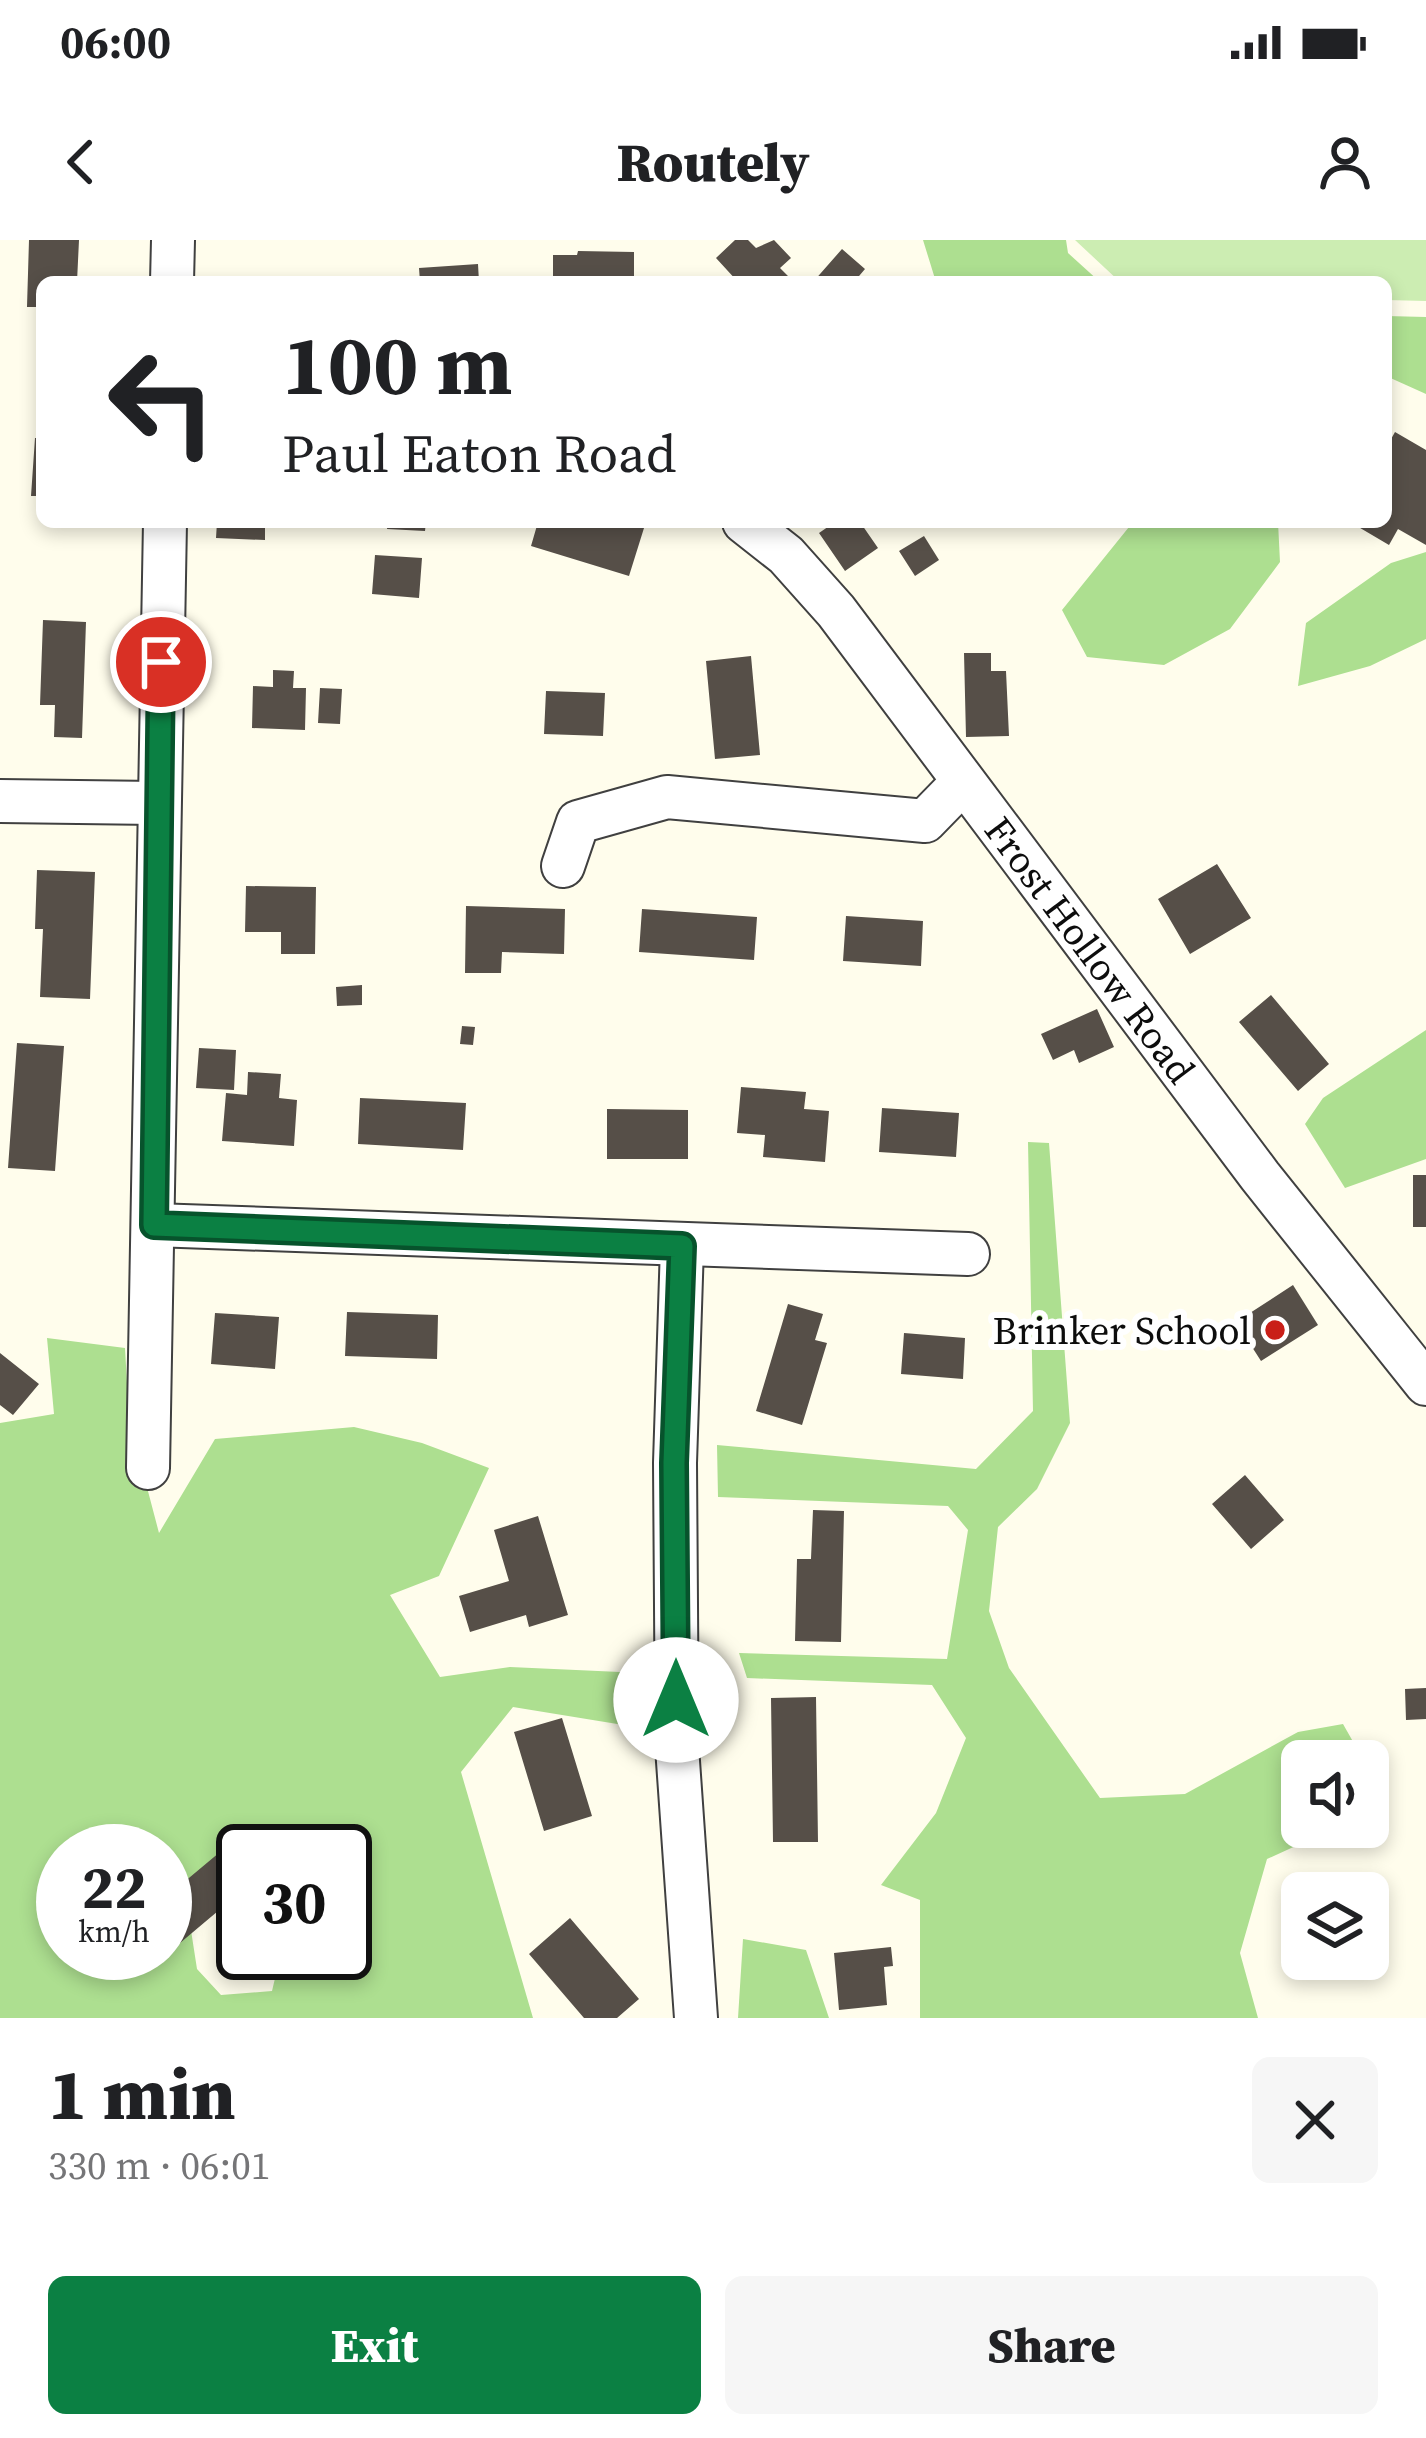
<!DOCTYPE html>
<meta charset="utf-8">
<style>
:root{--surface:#fff;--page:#f6f6f6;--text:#202124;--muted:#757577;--accent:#0b8043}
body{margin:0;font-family:"Source Serif 4",serif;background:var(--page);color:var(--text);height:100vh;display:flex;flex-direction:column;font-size:45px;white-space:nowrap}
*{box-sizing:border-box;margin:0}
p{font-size:39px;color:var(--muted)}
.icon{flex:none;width:66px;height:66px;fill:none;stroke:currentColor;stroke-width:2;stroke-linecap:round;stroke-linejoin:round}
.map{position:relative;height:1778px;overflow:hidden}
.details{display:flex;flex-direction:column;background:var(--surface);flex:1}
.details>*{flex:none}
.hud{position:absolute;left:36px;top:36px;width:1356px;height:252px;border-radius:18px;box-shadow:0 6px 18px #0003;background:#fff;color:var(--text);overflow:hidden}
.buttons{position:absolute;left:1281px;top:1500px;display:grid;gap:24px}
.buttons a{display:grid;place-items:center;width:108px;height:108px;border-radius:18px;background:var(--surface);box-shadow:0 6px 18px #0003;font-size:60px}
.speed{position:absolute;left:36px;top:1584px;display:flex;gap:24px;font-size:60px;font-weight:700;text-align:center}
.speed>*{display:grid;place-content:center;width:156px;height:156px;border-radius:50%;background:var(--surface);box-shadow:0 6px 18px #0003;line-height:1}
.speed small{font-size:30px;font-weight:400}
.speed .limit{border:6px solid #111;border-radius:18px;background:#fff;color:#111}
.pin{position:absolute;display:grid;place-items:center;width:102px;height:102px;color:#fff;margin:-51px;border:6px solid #fff;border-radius:50%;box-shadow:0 3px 12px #0007}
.me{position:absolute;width:132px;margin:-66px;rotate:0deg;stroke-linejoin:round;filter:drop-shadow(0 0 9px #0008)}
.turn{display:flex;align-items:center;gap:42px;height:252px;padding:0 48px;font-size:54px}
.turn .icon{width:156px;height:156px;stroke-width:2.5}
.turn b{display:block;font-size:84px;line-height:102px}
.round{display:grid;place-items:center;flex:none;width:126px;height:126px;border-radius:18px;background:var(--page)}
.overview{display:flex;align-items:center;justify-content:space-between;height:204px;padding:0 48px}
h1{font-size:72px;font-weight:800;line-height:90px}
.primary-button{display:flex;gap:24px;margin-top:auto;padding:24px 48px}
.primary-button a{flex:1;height:138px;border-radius:18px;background:var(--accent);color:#fff;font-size:48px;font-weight:800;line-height:138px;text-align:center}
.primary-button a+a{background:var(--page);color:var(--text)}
.status{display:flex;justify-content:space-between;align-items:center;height:84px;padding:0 60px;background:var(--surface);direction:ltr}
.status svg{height:33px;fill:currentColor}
header{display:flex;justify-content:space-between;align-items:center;height:156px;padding:0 48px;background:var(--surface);font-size:54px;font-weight:800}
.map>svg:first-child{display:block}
.green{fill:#ccedb2}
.forest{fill:#addf90;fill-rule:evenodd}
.building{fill:#564f48}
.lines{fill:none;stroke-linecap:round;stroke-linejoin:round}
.minor-casing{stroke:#404040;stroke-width:46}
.minor{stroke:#fff;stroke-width:42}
.route-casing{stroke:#07532c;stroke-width:30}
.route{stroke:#0b8043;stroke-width:21}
.poi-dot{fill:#c91f18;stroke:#fff;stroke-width:4.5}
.labels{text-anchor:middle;stroke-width:12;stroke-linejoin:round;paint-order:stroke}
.street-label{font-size:39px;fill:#0d0d0d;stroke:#fff}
.poi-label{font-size:39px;fill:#0d0d0d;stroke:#fff;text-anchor:end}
</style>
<div class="status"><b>06:00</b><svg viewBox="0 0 49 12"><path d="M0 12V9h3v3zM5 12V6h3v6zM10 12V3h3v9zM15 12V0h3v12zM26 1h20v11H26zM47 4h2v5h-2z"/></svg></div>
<header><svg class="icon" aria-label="back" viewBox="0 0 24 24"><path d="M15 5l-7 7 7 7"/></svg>Routely<svg class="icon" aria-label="person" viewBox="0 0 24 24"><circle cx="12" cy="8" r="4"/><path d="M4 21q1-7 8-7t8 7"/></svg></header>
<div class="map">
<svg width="1426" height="1778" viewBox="0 0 1426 1778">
<rect width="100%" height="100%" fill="#fffdec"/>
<path class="green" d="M1075,0H1426V61L1386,60V42H1120Z"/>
<path class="forest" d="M923,0H1066L1068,13L1100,42H936Z
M1386,76L1426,77V154L1386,136Z
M1133,282H1278L1280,322L1230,389L1164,425L1087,417L1062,370Z
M1426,312V399L1370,426L1298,446L1306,383L1391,323Z
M1426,790V919L1345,948L1305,884L1323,858Z
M1028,902L1049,903L1070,1183L1037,1249L998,1287L989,1371L1009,1428L1100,1558L1185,1554L1298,1492L1343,1484L1364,1521H1302V1587H1337L1267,1619L1240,1713L1258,1778H920V1660L881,1645L936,1573L966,1498L932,1445L747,1438L739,1413L947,1419L968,1290L948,1266L718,1257L717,1205L976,1229L1033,1171Z
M47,1098L125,1108L129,1179L159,1293L215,1199L354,1187L422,1203L489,1228L439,1336L390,1355L440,1437L510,1427L642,1433L654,1490L513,1467L461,1532L533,1778H0V1183L54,1174ZM63,1611H165V1713H63ZM243,1611H345V1713H281L272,1751L221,1755L197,1729L188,1671L243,1630Z
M743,1699L806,1710L829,1778H738Z"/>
<path class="building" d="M29,0H79L77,42H42V67H27Z
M735,0H748L756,8L774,0L791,18L780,28L794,42H738L716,18Z
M842,9L865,29L854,42H813Z
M578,11L634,12V42H553V15H577Z
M478,24L479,42H420L419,28Z
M1395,192L1426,210V305L1398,289L1389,305L1350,282H1386V208Z
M35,198H42V256H31Z
M217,282H265V300L216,298Z
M388,282H426L425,291L387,289Z
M538,282H625L644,288L629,336L531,306Z
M835,282H860L878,308L845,331L819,293Z
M924,296L939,320L915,336L899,311Z
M375,315L422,318L419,358L372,354Z
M43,380L86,382L82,498L54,497L55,465H40Z
M964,413H991V431H1006L1009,496L966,497Z
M751,416L760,515L715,519L706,421Z
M273,430L294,431L293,448H306L305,490L252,488L253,446L273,447Z
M320,448L342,449L340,484L318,483Z
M546,451L605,453L603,496L544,494Z
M1217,624L1251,678L1190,714L1158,659Z
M37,630L95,632L90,759L40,757L43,689H35Z
M246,646L316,647L315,714H281V692H245Z
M466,666L565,669L564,714L502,712L501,733H465Z
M642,669L757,677L754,720L639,712Z
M846,676L923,681L921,726L843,721Z
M362,745V765L337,766L336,747Z
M1271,755L1329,824L1298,851L1239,782Z
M1097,769L1114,807L1079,823L1074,810L1053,820L1041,794Z
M462,786L475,787L473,805L460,804Z
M17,803L64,806L55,931L8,928Z
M199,808L236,810L234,850L196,848Z
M248,832L281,834L279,858L297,860L294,906L222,901L226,853L247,855Z
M741,847L806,852L804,869L829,871L825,922L763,917L765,895L737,893Z
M360,858L466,863L463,910L358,904Z
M882,868L959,873L956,917L879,912Z
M607,869L688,870V919H607Z
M1413,935H1426V987H1413Z
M1293,1045L1318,1085L1261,1121L1236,1082Z
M788,1064L823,1074L815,1100L827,1103L802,1185L756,1171Z
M347,1072L438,1075L437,1119L345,1116Z
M215,1073L279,1077L275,1129L211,1124Z
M904,1093L965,1098L963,1139L901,1134Z
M0,1113L39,1144L13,1175L0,1165Z
M1245,1235L1284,1280L1251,1309L1212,1264Z
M813,1270L844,1271L841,1402L795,1401L797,1319H811Z
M538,1276L568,1375L529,1387L526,1375L470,1392L459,1356L509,1341L494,1290Z
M1426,1448V1479L1406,1480L1405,1449Z
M816,1457L818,1602H773L771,1458Z
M562,1478L592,1576L544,1591L514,1492Z
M226,1607L243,1628V1650L180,1703L165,1685V1658Z
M570,1678L639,1759L617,1778H584L529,1714Z
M891,1707L893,1726L884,1727L887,1765L839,1770L834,1713Z"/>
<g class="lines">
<defs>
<g id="minor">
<path d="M172,42L173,0"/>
<path id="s1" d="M744,282L786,315L836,371L1260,936L1426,1144"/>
<path d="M0,561L156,563"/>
<path d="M563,626L578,582L667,557L925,581L963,542"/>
<path d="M154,985L968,1014"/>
<path d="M682,1006L675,1223L677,1507L696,1778"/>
<path d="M148,1228L165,282"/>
</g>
</defs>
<use href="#minor" class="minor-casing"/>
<use href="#minor" class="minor"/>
</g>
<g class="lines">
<defs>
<path id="route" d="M161,422L154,985L682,1006L674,1223L676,1460"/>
</defs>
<use href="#route" class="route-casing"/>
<use href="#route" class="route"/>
</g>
<circle class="poi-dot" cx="1275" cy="1090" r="12"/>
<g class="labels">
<g class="street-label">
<text dy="14" stroke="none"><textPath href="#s1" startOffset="552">Frost Hollow Road</textPath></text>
</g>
<g class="poi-label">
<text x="1251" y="1104">Brinker School</text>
</g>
</g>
</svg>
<div class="buttons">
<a><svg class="icon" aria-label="sound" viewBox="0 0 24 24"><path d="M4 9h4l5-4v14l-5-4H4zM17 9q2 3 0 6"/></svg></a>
<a><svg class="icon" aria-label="layers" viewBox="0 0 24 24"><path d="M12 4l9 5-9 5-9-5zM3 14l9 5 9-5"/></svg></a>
</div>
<div class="speed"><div>22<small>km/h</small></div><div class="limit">30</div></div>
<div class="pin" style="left:161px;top:422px;background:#d93025"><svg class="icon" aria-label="arrive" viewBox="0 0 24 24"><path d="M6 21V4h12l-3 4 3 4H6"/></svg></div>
<svg class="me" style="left:676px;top:1460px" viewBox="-20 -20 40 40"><circle r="19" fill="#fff"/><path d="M0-13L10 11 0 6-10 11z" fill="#0b8043"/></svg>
<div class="hud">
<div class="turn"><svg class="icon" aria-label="left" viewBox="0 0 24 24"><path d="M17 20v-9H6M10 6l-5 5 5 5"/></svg><div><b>100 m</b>Paul Eaton Road</div></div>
</div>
</div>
<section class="details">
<div class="overview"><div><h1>1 min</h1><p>330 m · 06:01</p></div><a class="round"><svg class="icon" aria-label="close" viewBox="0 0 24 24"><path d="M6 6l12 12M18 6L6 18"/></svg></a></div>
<div class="primary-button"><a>Exit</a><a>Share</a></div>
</section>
